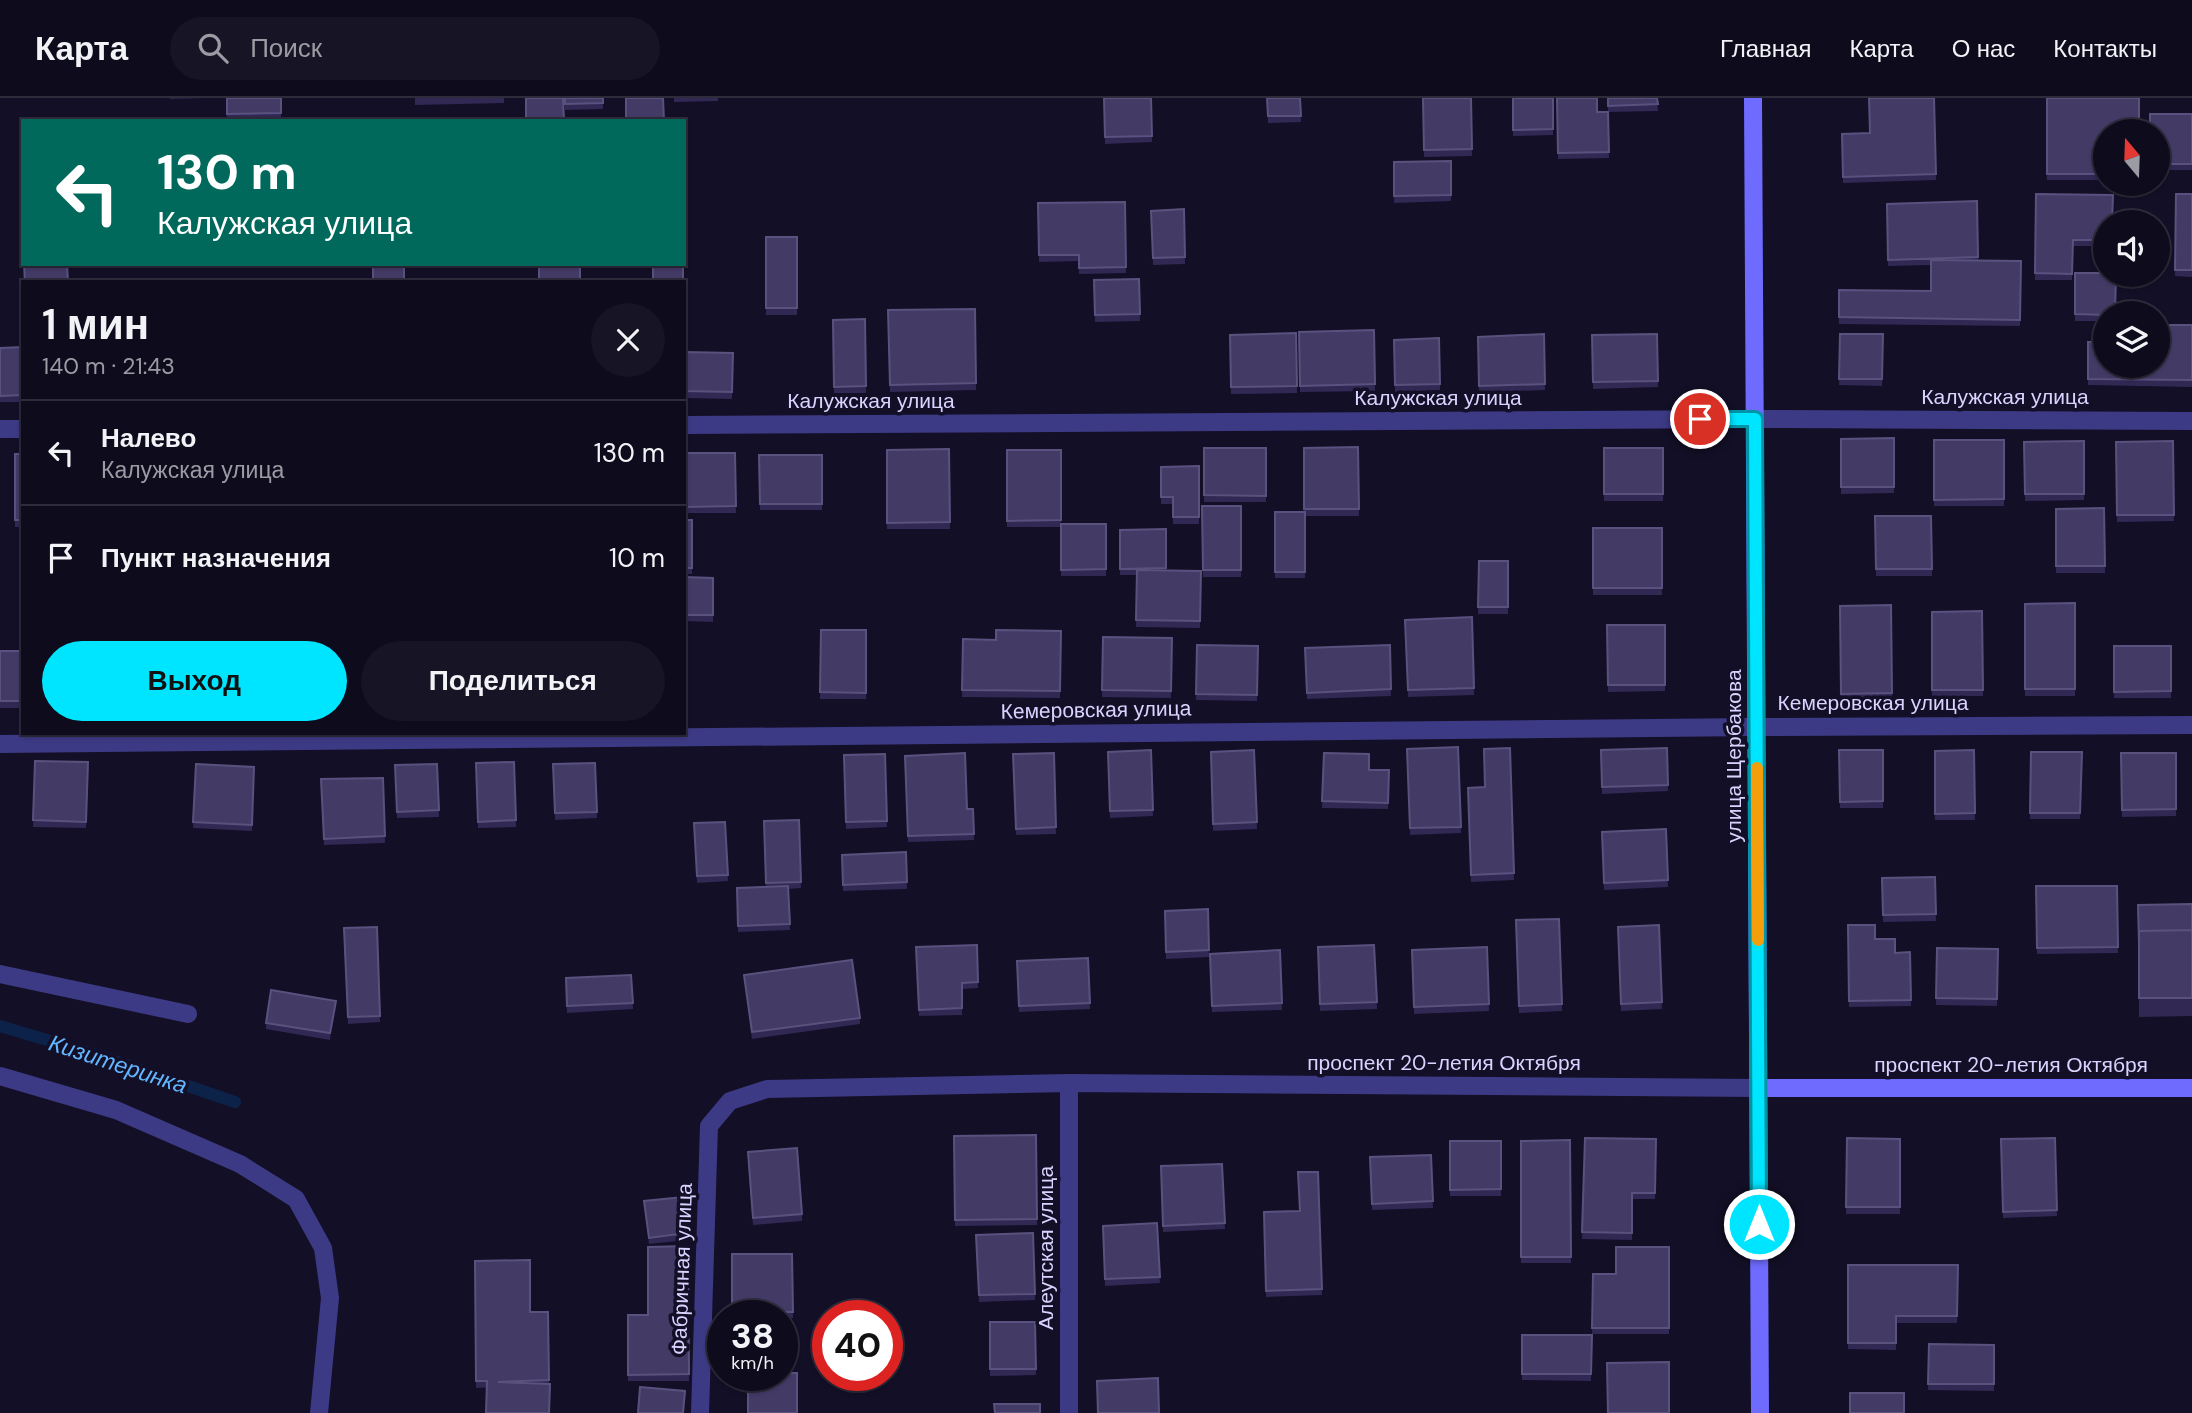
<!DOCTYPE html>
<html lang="ru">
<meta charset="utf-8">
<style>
:root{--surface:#0e0b1c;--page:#171425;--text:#f1f3f6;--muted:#9b9ba3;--line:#2e2b3b;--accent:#00e5ff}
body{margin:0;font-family:"DM Sans",sans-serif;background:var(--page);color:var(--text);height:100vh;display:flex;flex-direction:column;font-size:26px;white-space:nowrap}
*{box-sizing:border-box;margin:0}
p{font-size:23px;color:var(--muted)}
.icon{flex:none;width:38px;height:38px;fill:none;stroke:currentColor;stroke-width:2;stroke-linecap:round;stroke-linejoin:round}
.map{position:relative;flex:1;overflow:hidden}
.side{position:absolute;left:21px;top:182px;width:665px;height:455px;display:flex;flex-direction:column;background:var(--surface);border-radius:0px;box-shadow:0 2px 5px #0004,0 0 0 2px var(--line)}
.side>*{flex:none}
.guide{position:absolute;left:21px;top:21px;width:665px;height:147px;border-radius:0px;box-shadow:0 2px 5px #0004,0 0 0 2px var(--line);background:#00695c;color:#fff;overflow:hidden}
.needle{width:46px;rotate:341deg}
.controls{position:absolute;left:2093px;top:21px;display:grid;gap:14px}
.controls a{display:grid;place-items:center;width:77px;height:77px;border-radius:50%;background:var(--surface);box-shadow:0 2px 5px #0004,0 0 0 2px var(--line);font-size:35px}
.speed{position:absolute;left:707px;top:1202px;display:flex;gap:14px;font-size:35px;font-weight:700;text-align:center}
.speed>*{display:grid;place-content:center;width:91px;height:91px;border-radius:50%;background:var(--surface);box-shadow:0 2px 5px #0004,0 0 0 2px var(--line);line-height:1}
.speed small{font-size:18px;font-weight:400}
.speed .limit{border:10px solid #d22;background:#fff;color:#111}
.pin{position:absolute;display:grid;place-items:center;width:60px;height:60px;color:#fff;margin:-30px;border:4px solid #fff;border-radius:50%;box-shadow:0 2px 7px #0007}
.me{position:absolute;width:77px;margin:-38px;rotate:0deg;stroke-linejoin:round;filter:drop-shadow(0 0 5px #0008)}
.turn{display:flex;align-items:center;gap:24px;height:147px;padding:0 21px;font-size:32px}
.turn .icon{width:91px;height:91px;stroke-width:2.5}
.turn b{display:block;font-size:49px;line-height:60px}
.round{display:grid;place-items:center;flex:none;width:74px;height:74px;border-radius:37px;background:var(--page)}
.overview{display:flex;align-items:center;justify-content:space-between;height:119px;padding:0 21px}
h1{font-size:42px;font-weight:600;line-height:52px}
.action{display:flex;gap:14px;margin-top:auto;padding:14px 21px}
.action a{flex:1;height:80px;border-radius:42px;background:var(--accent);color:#111;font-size:28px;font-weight:600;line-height:80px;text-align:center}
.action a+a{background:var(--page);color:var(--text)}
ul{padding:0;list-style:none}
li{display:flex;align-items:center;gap:21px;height:105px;padding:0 21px;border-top:2px solid var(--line)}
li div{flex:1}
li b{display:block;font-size:26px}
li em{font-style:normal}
header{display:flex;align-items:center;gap:42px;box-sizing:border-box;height:98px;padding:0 35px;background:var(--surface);border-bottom:2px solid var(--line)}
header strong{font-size:33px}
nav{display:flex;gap:38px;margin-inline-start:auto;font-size:24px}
.search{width:490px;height:63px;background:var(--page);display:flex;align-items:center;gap:18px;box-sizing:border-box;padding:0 24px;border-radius:38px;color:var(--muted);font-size:26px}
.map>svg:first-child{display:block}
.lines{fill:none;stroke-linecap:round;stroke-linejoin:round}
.stream{stroke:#0c2248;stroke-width:12}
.lane{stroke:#3d3a85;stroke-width:18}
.street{stroke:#3d3a85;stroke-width:18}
.secondary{stroke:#6f6bff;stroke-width:18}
.wall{fill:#312854}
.shaded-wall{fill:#1d163a}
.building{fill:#433a66;stroke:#5a527e;stroke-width:2}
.route-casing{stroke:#0095a6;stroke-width:18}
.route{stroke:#00e5ff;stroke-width:12}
.slow{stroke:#f59e0b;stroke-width:12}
.labels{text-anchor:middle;stroke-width:7;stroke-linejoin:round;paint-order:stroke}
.street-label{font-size:21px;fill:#d9d4ff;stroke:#130f26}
.water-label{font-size:23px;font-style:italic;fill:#62b6ff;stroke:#130f26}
</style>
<header>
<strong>Карта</strong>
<div class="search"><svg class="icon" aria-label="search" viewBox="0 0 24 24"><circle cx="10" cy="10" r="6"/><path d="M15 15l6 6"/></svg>Поиск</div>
<nav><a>Главная</a><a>Карта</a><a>О нас</a><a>Контакты</a></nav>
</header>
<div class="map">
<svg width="2192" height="1315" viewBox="0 0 2192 1315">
<rect width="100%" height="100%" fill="#130f26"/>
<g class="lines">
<path class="stream" d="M0,928L97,957L235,1004"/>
<path class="lane" d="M0,876L188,916
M0,978L116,1012L240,1066L296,1101L323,1150L330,1200L319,1315"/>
<path class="street" d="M684,327L1755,321L2192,323
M0,331H23
M0,646L1757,629L2192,627
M1069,985V1315
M700,1315L709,1028L730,1003L767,991L1069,985L1759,990"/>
<path class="secondary" d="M1753,0L1760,1315
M1759,990H2192"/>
</g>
<path class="wall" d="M170,0H205L170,1Z
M226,0H281V21L227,23Z
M415,0H504V5L415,7Z
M565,0H603V11L565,12Z
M674,0H718V3L674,4Z
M1104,0H1151L1152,44L1105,46Z
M1267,0H1300L1301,24L1268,25Z
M1423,0H1471L1472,58L1424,59Z
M1513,0H1553V37L1513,38Z
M1557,0L1597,14H1608L1609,60L1558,61Z
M1608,0H1657L1658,13L1608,14Z
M1934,0L1936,82L1843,85L1842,36L1870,35Z
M2047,0L2105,33V82H2047Z
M2192,16V72H2158V33Z
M1451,63V103L1394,105V64Z
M2036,96L2105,124V148H2073L2072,182H2035Z
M2176,96H2192V179L2175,178Z
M1977,103L1978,163H2021L2020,228L1839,226V192L1931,193V167L1888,168L1887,106Z
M1125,104L1126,175L1079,176V163L1039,164L1038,105Z
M1184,111L1185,166L1153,167L1151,113Z
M766,139H797V217H766Z
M2075,175L2105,215V223H2075Z
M1139,181L1140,223L1095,224L1094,182Z
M975,211L976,292L890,294L888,212Z
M865,221L866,295H834L833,222Z
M2192,227V289L2088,287V244L2105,268Z
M1374,232L1375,293L1300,294L1299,234Z
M1296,235L1297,295L1231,296L1230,237Z
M1544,236L1545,292L1479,294L1478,239Z
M1657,236L1658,289L1593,291L1592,237Z
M1840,236H1883L1882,288L1839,287Z
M1394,242L1440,286V292L1395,294Z
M23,249V304H0V250Z
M684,254L733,255L732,301L684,300Z
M1894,340V395L1841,396V341Z
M1934,342H2004V408H1934Z
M2084,343V402L2025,403L2024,344Z
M2173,343L2174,423L2117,424L2116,344Z
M1358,349L1359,418H1305V480H1275V414H1304V350Z
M1204,350H1266V404H1204Z
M1604,350H1663V403H1604Z
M949,351L950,431H887V352Z
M1007,352H1061V429H1007Z
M684,355H735L736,415H684Z
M15,356H23V429H15Z
M759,357H822V412H760Z
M1199,368V426H1173V406H1161V369Z
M1202,408H1241V479H1203Z
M2104,410L2105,475H2056V411Z
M1875,418H1931L1932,478H1876Z
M684,422H692V476H684Z
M1061,426H1106V478H1061Z
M1593,430H1662V497H1593Z
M1166,431V472L1201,473L1200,530L1136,529L1137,477H1120V432Z
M1479,463H1508V516H1478Z
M684,479L713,480V524L684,523Z
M2075,505V598H2025V506Z
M1891,507L1892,601L1841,602L1840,508Z
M1982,513L1983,598H1932V514Z
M1472,519L1474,597L1408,599L1405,522Z
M1607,527H1665V593L1608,594Z
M821,532H866V601H820Z
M1061,533L1060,600L962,599L963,541L996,542Z
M1103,539L1172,540L1171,600L1102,599Z
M1197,547L1258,548L1257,603L1196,602Z
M1390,547L1391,598L1307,601L1305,550Z
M2114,548H2171V600H2114Z
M0,553H23V610H0Z
M1458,649L1461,735L1410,737L1407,651Z
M1510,650L1514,782L1471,784L1468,690L1485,689Z
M1667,650L1668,693L1602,696L1601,652Z
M1151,652L1153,718L1110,720L1108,654Z
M1254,652L1257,731L1213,733L1211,654Z
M1839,652H1883V710H1840Z
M1974,652L1975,722H1935V653Z
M2031,654H2082L2080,721H2030Z
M1054,655L1056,736L1016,737L1013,656Z
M1324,655L1369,672H1389L1388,711L1322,710Z
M2121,655H2176V718L2122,719Z
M885,656L887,729L846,731L844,657Z
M905,658L967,711H973L974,742L908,744Z
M35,663L88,664L86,730L33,729Z
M514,664L516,729L478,730L476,665Z
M595,665L597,720L555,722L553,666Z
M196,666L254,669L252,733L193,730Z
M437,666L439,719L397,720L395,667Z
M383,680L385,745L324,747L321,681Z
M799,722L801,790L788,791L790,832L738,834L737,790L766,788L764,723Z
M725,724L728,783L697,785L694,725Z
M1666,731L1668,789L1604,792L1602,734Z
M906,754L907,791L843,793L842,757Z
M1935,779L1936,823L1883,824L1882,780Z
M2036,788H2117L2118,855L2037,856Z
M2192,806V918L2139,919L2138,807Z
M1208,811L1209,859L1166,861L1165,813Z
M1559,821L1562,913L1519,915L1516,822Z
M1659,827L1662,911L1621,913L1618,829Z
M1848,827L1875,841L1895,855L1910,854L1911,908L1849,909Z
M377,829L380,924L348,926L344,830Z
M977,847L978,890L962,891V917L919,918L916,849Z
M1374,847L1377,911L1320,913L1318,849Z
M1487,849L1489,913L1414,916L1412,852Z
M1937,850L1998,851L1997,908L1936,907Z
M1280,852L1282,912L1212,914L1210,856Z
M1088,860L1090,911L1019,914L1017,863Z
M631,877L633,911L567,915L566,880Z
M744,877L860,920V926L752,941Z
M336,909L330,942L266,931V925Z
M1036,1037L1037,1127L955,1128L954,1038Z
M1585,1040L1656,1041L1655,1101H1632V1142L1582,1141Z
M1847,1040L1900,1041V1116H1846Z
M2055,1040L2057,1118L2003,1120L2001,1041Z
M1570,1042L1571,1165H1521V1043Z
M1450,1043H1501V1098H1450Z
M1431,1057L1433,1110L1372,1112L1370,1059Z
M748,1061L802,1116V1123L753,1127Z
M1222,1066L1225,1131L1163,1134L1161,1068Z
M1318,1074L1322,1197L1266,1199L1264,1114L1299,1113Z
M644,1103L687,1135V1142L649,1146Z
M1157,1125L1160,1185L1105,1188L1103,1128Z
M976,1137L1035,1196V1202L979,1204Z
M688,1148L689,1283H628V1217H648Z
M1669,1149V1236H1592L1593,1176H1616Z
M732,1156H792L793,1220H782V1218H732Z
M475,1163L530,1214H548L549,1286L476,1290Z
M1848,1167H1958L1957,1225H1896V1252L1848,1251Z
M990,1224H1035L1036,1277L990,1278Z
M1522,1237H1592L1591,1283L1522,1282Z
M1929,1246L1994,1247V1293L1928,1292Z"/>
<path class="shaded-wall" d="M336,903V909L330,942V935Z"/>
<path class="building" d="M227,0H281V15L227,16Z
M526,0H563L564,23H526Z
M565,0H603V5L565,6Z
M626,0H663L664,23H626Z
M1104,0H1151L1152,38L1105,39Z
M1267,0H1300L1301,18H1268Z
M1423,0H1471L1472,51L1424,52Z
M1513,0H1553V31L1513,32Z
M1557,0H1597V14H1608L1609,54L1558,55Z
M1608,0H1657L1658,6L1608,8Z
M1869,0H1934L1936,76L1843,79L1842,36L1870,35Z
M2047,0H2139V33H2105V76H2047Z
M2150,16H2192V66H2158V33H2150Z
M1451,63V97L1394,98V64Z
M2036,96L2113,97L2112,124H2105V142H2073L2072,176L2035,175Z
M2176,96H2192V172H2175Z
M1977,103L1978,159L1888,162L1887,106Z
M1125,104L1126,169L1079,170V157H1039L1038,105Z
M1184,111L1185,159L1153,160L1151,113Z
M766,139H797V210H766Z
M1931,162L2021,163L2020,222L1839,219V192L1931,193Z
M24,166H67L68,184H25Z
M373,166H404V184H373Z
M539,166H580V184H539Z
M653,166H683V184H653Z
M2075,175H2105V177H2116L2115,215H2105V217L2075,216Z
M1139,181L1140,216L1095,217L1094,182Z
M975,211L976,285L890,287L888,212Z
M865,221L866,288L834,289L833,222Z
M2158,227H2192V282L2088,281V244H2105V268H2158Z
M1374,232L1375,286L1300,288L1299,234Z
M1296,235L1297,288L1231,289L1230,237Z
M1544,236L1545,286L1479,288L1478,239Z
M1657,236L1658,283L1593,284L1592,237Z
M1840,236H1883L1882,281H1839Z
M1439,240L1440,286L1395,287L1394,242Z
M23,249V297L0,298V250Z
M684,254L733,255L732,294L684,293Z
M1894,340V389H1841V341Z
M1934,342H2004V401L1934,402Z
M2084,343V396H2025L2024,344Z
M2173,343L2174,417H2117L2116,344Z
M1358,349L1359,411H1304V350Z
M1204,350H1266V398L1204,397Z
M1604,350H1663V396H1604Z
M949,351L950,424L887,425V352Z
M1007,352H1061V422L1007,423Z
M684,355H735L736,408L684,409Z
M15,356H23V422H15Z
M759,357H822V406H760Z
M1199,368V419H1173V399H1161V369Z
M1202,408H1241V472H1203Z
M2104,410L2105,468H2056V411Z
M1275,414H1305V474H1275Z
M1875,418H1931L1932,471H1876Z
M684,422H692V470H684Z
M1061,426H1106V471L1061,472Z
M1593,430H1662V490H1593Z
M1166,431V470L1120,471V432Z
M1479,463H1508V509H1478Z
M1137,472L1201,473L1200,523L1136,522Z
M684,479L713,480V517H684Z
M2075,505V591H2025V506Z
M1891,507L1892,595L1841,596L1840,508Z
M1982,513L1983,592H1932V514Z
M1472,519L1474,590L1408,592L1405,522Z
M1607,527H1665V587H1608Z
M821,532H866V595L820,594Z
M996,532L1061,533L1060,593L962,592L963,541L996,542Z
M1103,539L1172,540L1171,593L1102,592Z
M1197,547L1258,548L1257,597L1196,596Z
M1390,547L1391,591L1307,595L1305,550Z
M2114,548H2171V593L2114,594Z
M0,553H23V603H0Z
M1458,649L1461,729L1410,730L1407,651Z
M1510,650L1514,775L1471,777L1468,690L1485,689L1484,651Z
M1667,650L1668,687L1602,689L1601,652Z
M1151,652L1153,712L1110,713L1108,654Z
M1254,652L1257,724L1213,726L1211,654Z
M1839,652H1883V703L1840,704Z
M1974,652L1975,715L1935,716V653Z
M2031,654H2082L2080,715H2030Z
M965,655L967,711H973L974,736L908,738L905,658Z
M1054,655L1056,729L1016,731L1013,656Z
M1324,655L1369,656V672H1389L1388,705L1322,703Z
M2121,655H2176V711L2122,712Z
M885,656L887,723L846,724L844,657Z
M35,663L88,664L86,724L33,722Z
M514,664L516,722L478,724L476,665Z
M595,665L597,714L555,715L553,666Z
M196,666L254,669L252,727L193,724Z
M437,666L439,712L397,714L395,667Z
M383,680L385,738L324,741L321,681Z
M799,722L801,784L766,785L764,723Z
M725,724L728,777L697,778L694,725Z
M1666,731L1668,782L1604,785L1602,734Z
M906,754L907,784L843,787L842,757Z
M1935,779L1936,816L1883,817L1882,780Z
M788,788L790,826L738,828L737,790Z
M2036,788H2117L2118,849L2037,850Z
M2192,806V832L2139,833V845L2138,807Z
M1208,811L1209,852L1166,854L1165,813Z
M1559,821L1562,906L1519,908L1516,822Z
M1659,827L1662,904L1621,906L1618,829Z
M1848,827H1875V841H1895V855L1910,854L1911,902L1849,903Z
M377,829L380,918L348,919L344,830Z
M2192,832V900H2139V833Z
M977,847L978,884L962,885V910L919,912L916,849Z
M1374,847L1377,904L1320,906L1318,849Z
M1487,849L1489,906L1414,909L1412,852Z
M1937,850L1998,851L1997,901L1936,900Z
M1280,852L1282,905L1212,908L1210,856Z
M1088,860L1090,905L1019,908L1017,863Z
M852,862L860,920L752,934L744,877Z
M631,877L633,905L567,908L566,880Z
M271,892L336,903L330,935L266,925Z
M1036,1037L1037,1121L955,1122L954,1038Z
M1585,1040L1656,1041L1655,1095H1632V1135L1582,1134Z
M1847,1040L1900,1041V1109H1846Z
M2055,1040L2057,1112L2003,1114L2001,1041Z
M1570,1042L1571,1159H1521V1043Z
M1450,1043H1501V1091L1450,1092Z
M797,1050L802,1116L753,1120L748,1054Z
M1431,1057L1433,1103L1372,1106L1370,1059Z
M1222,1066L1225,1125L1163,1128L1161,1068Z
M1298,1074H1318L1322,1191L1266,1193L1264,1114L1300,1113Z
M683,1099L687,1135L649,1140L644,1103Z
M1157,1125L1160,1179L1105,1181L1103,1128Z
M1033,1135L1035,1196L979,1197L976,1137Z
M688,1148L689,1276L628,1277V1217H648V1149Z
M1616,1149H1669V1230H1592L1593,1176H1616Z
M732,1156H792L793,1214H732Z
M530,1162V1214H548L549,1282L498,1284L550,1286L549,1315H486L487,1283H476L475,1163Z
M1848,1167H1958L1957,1218H1896V1245H1848Z
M990,1224H1035L1036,1271H990Z
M1522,1237H1592L1591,1276H1522Z
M1929,1246L1994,1247V1286H1928Z
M1669,1264V1315H1608L1607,1265Z
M782,1275H797V1315H748V1278H782Z
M1158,1280L1159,1315H1098L1097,1283Z
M640,1289L685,1293L683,1315H638Z
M1850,1295H1904V1315H1850Z
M994,1306H1040V1315H995Z"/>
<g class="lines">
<defs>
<path id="route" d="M1700,321H1755L1759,1126"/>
</defs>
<use href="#route" class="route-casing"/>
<use href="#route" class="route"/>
<path class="slow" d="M1757,670L1758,842"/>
</g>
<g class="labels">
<g class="street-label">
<text x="2005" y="306">Калужская улица</text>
<text x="1438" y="307">Калужская улица</text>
<text x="871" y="310">Калужская улица</text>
<text x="1873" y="612">Кемеровская улица</text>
<text transform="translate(1096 612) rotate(-1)" y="7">Кемеровская улица</text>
<text transform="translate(1734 658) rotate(-90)" y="7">улица Щербакова</text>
<text x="1444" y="972">проспект 20-летия Октября</text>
<text x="2011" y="974">проспект 20-летия Октября</text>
<text transform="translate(1046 1150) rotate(-90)" y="7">Алеутская улица</text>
<text transform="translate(682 1171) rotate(-88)" y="7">Фабричная улица</text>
</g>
<g class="water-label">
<text transform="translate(118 966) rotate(18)" y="8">Кизитеринка</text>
</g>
</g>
</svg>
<div class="controls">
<a><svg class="needle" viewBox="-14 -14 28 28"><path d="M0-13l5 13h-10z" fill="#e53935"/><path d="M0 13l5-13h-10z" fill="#9b9ba3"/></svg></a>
<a><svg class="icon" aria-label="sound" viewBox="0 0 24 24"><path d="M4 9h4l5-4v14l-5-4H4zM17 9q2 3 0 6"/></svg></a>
<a><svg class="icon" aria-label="layers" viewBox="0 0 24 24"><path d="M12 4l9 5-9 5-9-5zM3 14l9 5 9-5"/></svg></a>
</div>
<div class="speed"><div>38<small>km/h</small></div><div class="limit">40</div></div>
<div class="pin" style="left:1700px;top:321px;background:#d93025"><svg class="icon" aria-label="arrive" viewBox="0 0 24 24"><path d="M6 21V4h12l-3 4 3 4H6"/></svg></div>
<svg class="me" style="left:1759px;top:1126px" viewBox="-20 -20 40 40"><circle r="17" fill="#00e5ff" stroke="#fff" stroke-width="3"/><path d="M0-11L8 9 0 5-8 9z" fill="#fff"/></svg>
<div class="guide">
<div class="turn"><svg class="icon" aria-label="left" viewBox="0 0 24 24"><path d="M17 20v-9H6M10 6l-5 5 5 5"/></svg><div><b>130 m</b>Калужская улица</div></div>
</div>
<section class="side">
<div class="overview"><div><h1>1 мин</h1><p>140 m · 21:43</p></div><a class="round"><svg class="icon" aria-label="close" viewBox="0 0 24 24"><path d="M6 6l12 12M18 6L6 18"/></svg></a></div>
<ul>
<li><svg class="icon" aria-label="left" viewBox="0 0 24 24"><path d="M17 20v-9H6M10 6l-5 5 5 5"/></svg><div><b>Налево</b><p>Калужская улица</p></div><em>130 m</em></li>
<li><svg class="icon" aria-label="arrive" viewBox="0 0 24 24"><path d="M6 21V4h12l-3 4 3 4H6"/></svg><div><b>Пункт назначения</b></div><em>10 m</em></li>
</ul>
<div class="action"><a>Выход</a><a>Поделиться</a></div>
</section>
</div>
